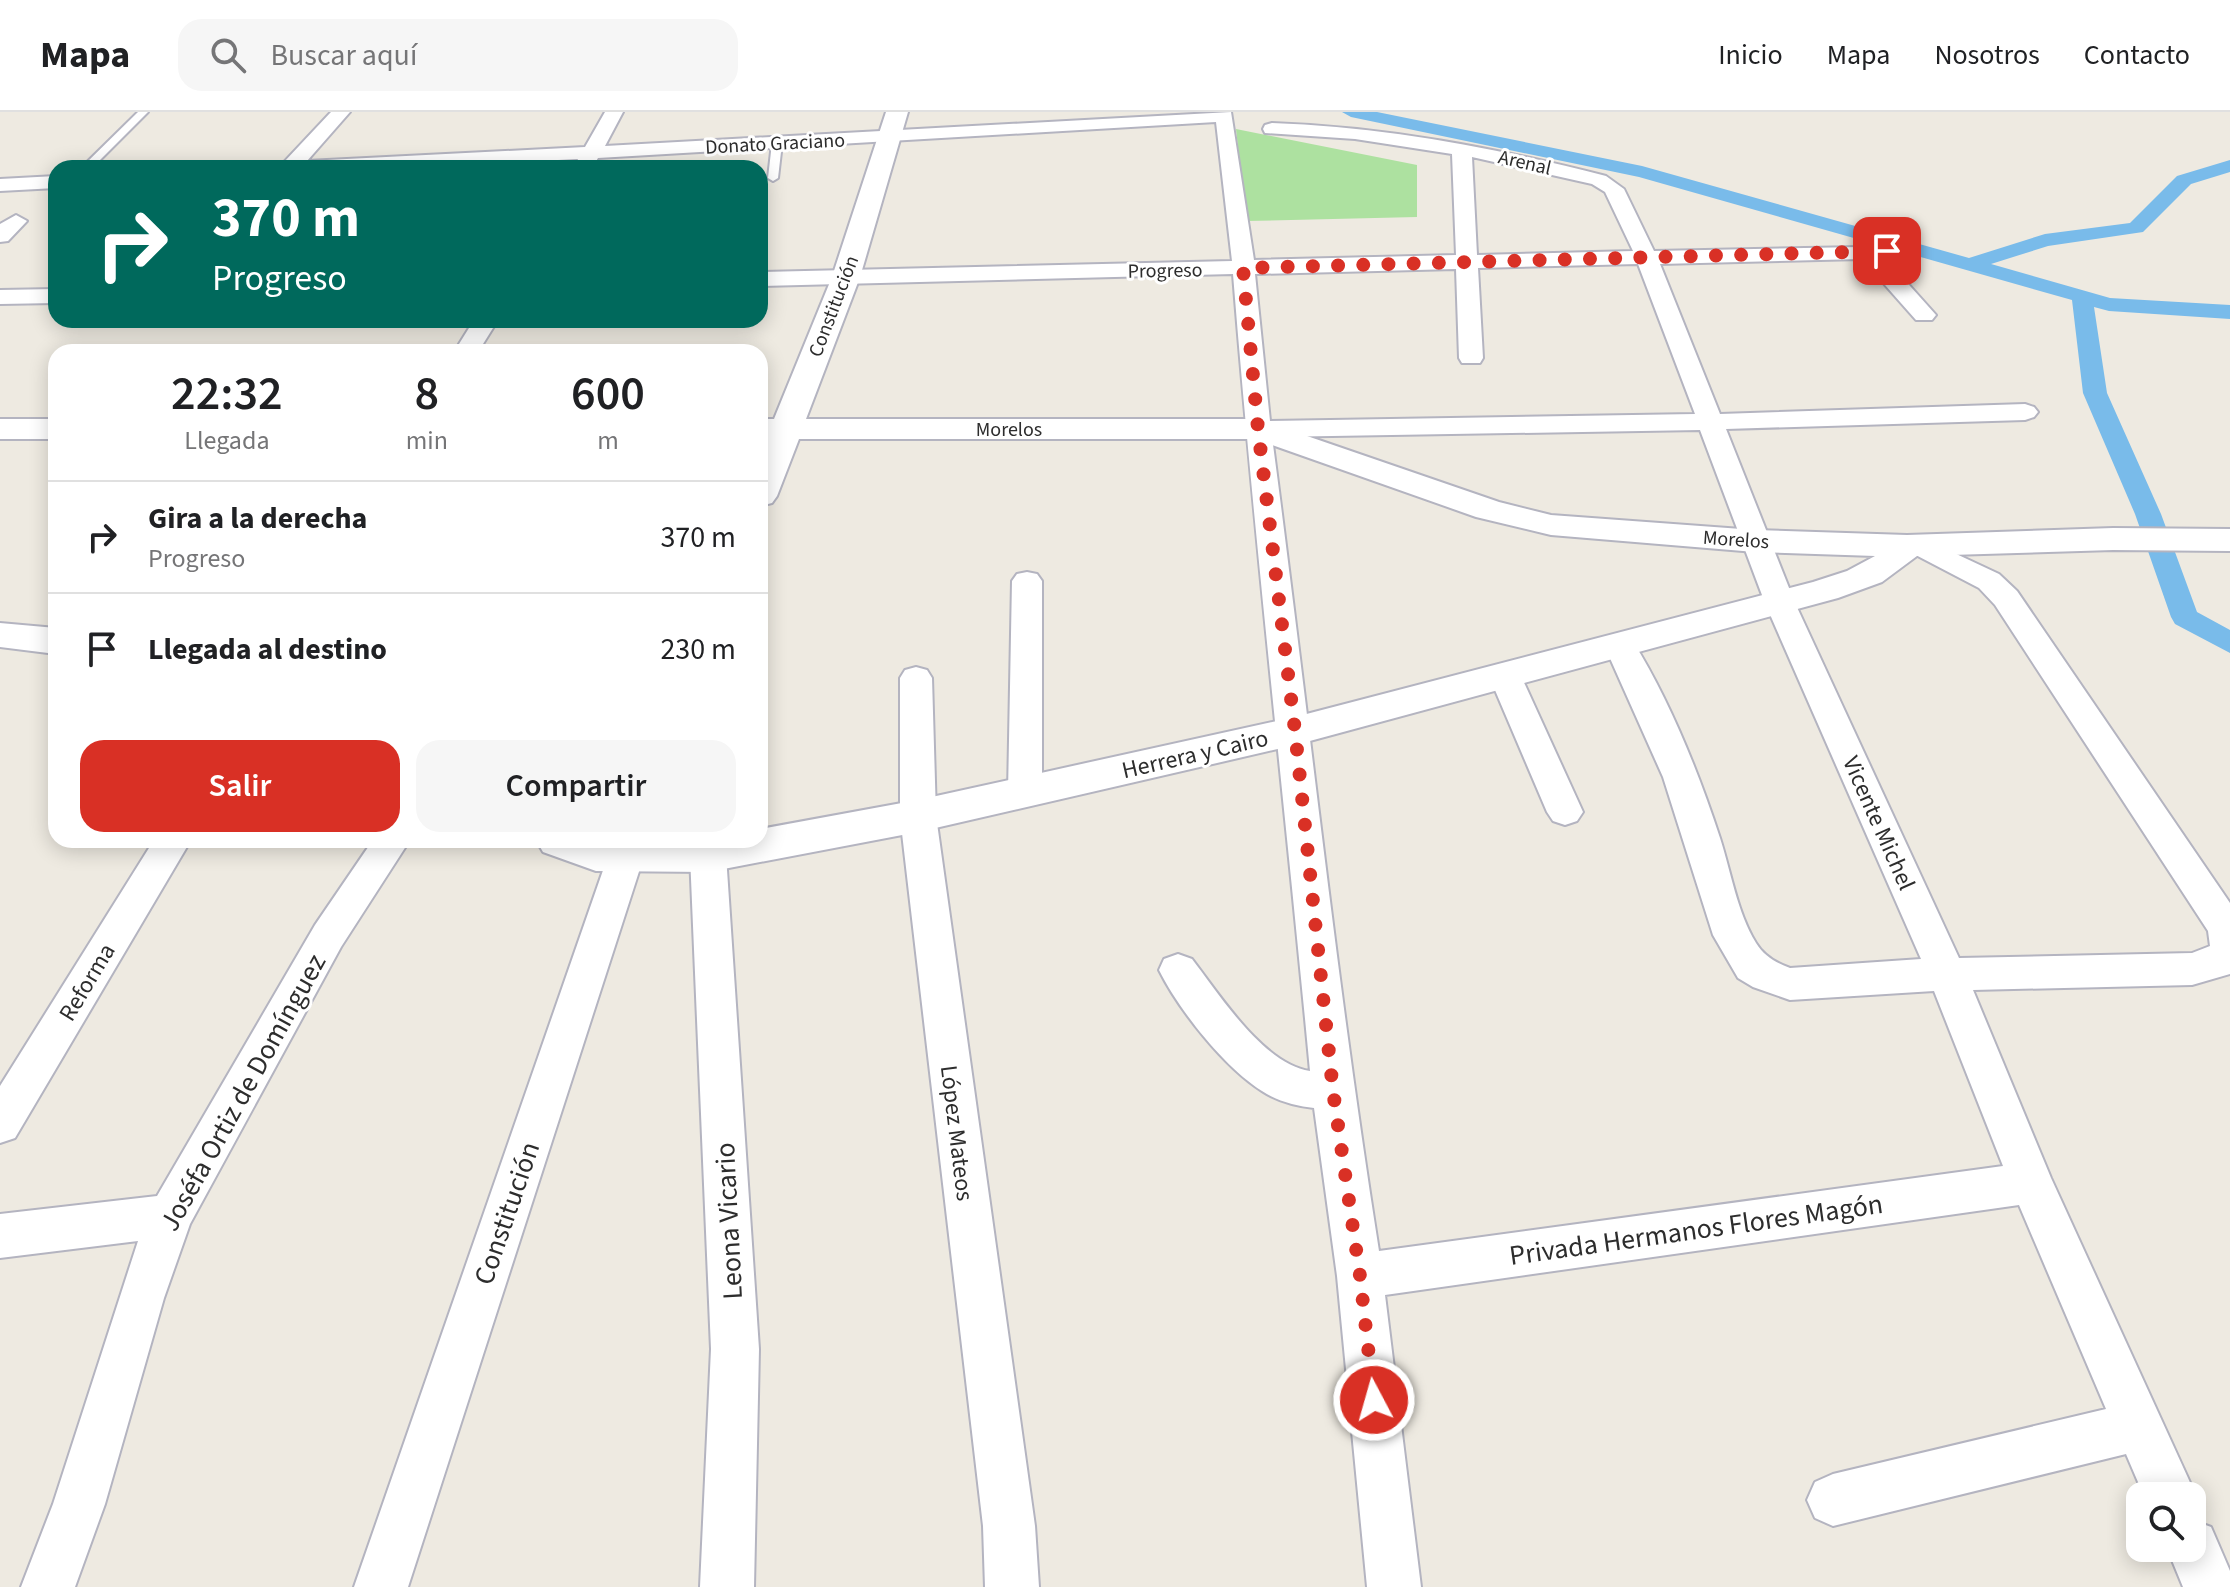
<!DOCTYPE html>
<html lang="es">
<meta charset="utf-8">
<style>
:root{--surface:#fff;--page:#f6f6f6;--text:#202124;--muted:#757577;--line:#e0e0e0;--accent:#d93025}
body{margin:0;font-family:"Source Sans 3",sans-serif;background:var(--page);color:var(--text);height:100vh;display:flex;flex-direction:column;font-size:30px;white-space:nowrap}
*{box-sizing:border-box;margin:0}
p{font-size:26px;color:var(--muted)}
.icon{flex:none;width:44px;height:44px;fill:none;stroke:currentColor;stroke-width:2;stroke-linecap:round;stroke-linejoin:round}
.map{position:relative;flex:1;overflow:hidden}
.drawer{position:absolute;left:48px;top:232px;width:720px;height:504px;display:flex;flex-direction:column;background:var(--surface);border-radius:24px;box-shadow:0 4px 20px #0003}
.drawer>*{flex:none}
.banner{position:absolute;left:48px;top:48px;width:720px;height:168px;border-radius:24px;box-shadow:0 4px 20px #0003;background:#00695c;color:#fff;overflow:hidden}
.tools{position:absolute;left:2126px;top:1370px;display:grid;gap:16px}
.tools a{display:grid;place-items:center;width:80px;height:80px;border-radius:16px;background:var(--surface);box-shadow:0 4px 20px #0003;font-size:40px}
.pin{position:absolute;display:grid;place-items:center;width:68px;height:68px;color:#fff;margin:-34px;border-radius:16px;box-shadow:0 4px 12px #0006}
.me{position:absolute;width:88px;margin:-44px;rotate:354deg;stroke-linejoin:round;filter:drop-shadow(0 0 6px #0008)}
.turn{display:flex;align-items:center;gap:28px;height:168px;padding:0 32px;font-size:36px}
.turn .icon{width:104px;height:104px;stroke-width:2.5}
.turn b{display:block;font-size:56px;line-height:68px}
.eta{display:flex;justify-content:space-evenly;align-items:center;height:136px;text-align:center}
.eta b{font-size:48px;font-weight:600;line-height:56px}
.action{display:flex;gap:16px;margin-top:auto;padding:16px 32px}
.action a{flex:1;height:92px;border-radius:24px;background:var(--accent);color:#fff;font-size:32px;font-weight:600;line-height:92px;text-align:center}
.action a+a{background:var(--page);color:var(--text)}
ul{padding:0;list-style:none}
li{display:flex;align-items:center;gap:24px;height:112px;padding:0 32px;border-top:2px solid var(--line)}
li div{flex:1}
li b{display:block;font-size:30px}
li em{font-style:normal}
header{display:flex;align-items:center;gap:48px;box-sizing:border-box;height:112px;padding:0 40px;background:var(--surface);border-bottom:2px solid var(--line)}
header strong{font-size:38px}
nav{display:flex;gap:44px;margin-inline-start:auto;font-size:28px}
.search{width:560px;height:72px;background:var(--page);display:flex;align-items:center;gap:20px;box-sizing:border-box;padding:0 28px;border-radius:24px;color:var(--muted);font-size:30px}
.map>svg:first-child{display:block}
.green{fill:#ade1a0}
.pitch{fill:#bde89d}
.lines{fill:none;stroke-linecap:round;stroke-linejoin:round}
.canal{fill:#79bbea;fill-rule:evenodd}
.service-casing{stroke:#b4b4c0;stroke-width:4}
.minor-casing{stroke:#b4b4c0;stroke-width:4}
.tertiary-casing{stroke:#b4b4c0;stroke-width:4}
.service{fill:#fff;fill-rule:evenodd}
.minor{fill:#fff;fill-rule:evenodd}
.tertiary{fill:#fff;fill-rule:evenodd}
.route{stroke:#d93025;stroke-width:14;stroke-dasharray:0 25.2}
.labels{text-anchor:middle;stroke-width:6;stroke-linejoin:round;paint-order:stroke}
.far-street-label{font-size:20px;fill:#2d2d2d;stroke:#fff}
.street-label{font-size:24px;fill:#2d2d2d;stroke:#fff}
.near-street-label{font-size:28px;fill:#2d2d2d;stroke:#fff}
</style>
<header>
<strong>Mapa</strong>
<div class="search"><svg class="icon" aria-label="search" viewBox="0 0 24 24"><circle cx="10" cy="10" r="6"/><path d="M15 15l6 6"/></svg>Buscar aquí</div>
<nav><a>Inicio</a><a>Mapa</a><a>Nosotros</a><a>Contacto</a></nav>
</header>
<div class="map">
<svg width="2230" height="1475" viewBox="0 0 2230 1475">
<rect width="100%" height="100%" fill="#eeeae1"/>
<path class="green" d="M1236,17L1417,53V105L1246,109Z"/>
<path class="pitch" d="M566,45L560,56H383Z"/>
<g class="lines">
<path class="canal" d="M1342,0H1377L1642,54L1969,146L2045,122L2130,111L2177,64L2230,48V60L2191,72L2143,120L2048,134L1991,152L2110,186L2230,193V207L2109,199L2094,195L2107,281L2161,402L2197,500L2230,518V541L2175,512L2171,505L2135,402L2083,281L2072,188L1639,65L1351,5Z"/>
<defs>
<path id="service" d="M138,0H148L92,56H81Z
M777,28L782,31L778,66L773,69L768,66L772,31Z"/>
<path id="minor" d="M331,0H350L307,49L585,35L605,0H623L605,34L1231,0L1254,148L1456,143L1452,42L1355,27L1265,21L1263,17L1265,13L1272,11C1386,15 1496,36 1606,64L1624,77L1654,139L1914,134L1917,139L1914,144L1885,146L1936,203L1932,208H1916L1862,147L1660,152L1720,302L2025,292L2034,295L2038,300L2034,305L2025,308L1726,317L1795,491L1959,846L2192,841L2210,834L2208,819L1995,493L1979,476L1910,440L1906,434L1910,428L1920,425L1999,462L2017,479L2230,791V862L2192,873L1973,878L2051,1066L2188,1366L2196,1384L2192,1393V1384H2144L2126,1342L1833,1414L1815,1406L1807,1388L1815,1370L1833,1362L2106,1297L2019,1093L1385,1183L1421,1475H1367L1337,1164L1314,996C1297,994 1277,989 1262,979C1224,955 1179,898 1159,858L1164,847L1178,842L1192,847C1219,882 1263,952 1310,959C1285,693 1254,428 1233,162L760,174V160L1232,149L1216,10L598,46L592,56H574L578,47L395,56H267L270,52L284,50ZM1472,45L1592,72L1605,80L1633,139L1477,143ZM1638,152L1695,302L1270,309L1255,162L1456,157L1459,246L1462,251H1480L1483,246L1478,156ZM1700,318L1765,491L1921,847L1790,856C1776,851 1764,844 1756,831C1737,800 1731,760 1720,726C1698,659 1669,587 1632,528L1621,525L1610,528L1605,535L1663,665L1713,823L1738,866L1753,875L1790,888L1934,879L2003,1054L1379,1139C1336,868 1308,596 1272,325Z
M56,64V76L0,79V67Z
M16,103L27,109L8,129L0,130V112Z
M56,177V191L0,192V178Z
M474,208H498L478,240H454Z
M1027,460L1037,462L1042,469V681L1037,690L1025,694L1013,690L1008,681L1012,469L1017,462Z
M1505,553L1516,556L1521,564L1583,700L1577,709L1565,713L1553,709L1547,700L1489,564L1494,556Z
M916,555L927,558L932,566L936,704L1035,1414L1039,1475H985L983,1414L900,704V566L905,558Z
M154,728H191L15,1026L0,1031V974Z
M373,728H410L341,835L190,1112L164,1186L105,1392L75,1475H21L53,1392L138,1129L0,1146V1102L157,1084L315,813Z
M708,729L721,733L726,743L759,1237L754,1475H700L711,1237L690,743L695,733Z
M626,730L639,734L644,744L408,1475H354L608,744L613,734Z
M2192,1408L2211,1415L2230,1459V1475H2183L2167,1436H2192Z"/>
<path id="tertiary" d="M886,0H908L860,165L806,307H1258L1499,390L1551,403L1755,418L1907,423L2113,416L2230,417V439L2113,438L1917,444L1882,470L1838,486L1295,633L918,720L708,760L596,759L543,740L536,728H760V717L918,688L1295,605L1813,470L1847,459L1875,444L1755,440L1551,423L1476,405L1255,327H799L777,384L772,391L760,394V343L767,327H760V307H774L832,165Z
M0,307H56V327H0Z
M0,511L56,516V542L0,535Z"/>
</defs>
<use href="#service" class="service-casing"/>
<use href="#minor" class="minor-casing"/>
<use href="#tertiary" class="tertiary-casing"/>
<use href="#service" class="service"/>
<use href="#minor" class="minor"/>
<use href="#tertiary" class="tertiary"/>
</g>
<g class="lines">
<path class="route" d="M1374,1288L1360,1164L1333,979L1295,619L1258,317L1243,156L1887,139"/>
</g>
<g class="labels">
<g class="far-street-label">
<text transform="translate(775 31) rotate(-3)" y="7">Donato Graciano</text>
<text transform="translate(1525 50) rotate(13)" y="7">Arenal</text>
<text transform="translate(1165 158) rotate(-1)" y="7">Progreso</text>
<text transform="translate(833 194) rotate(-69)" y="7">Constitución</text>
<text x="1009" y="324">Morelos</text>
<text transform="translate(1736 427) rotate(4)" y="7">Morelos</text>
</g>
<g class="street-label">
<text transform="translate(1195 642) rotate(-13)" y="8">Herrera y Cairo</text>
<text transform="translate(1879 711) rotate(66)" y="8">Vicente Michel</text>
<text transform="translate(87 870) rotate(-59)" y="8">Reforma</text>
<text transform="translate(957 1021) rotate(83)" y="8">López Mateos</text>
</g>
<g class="near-street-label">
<text transform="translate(242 980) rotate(-61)" y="10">Joséfa Ortiz de Domínguez</text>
<text transform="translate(506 1101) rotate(-71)" y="10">Constitución</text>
<text transform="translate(728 1109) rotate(-93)" y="10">Leona Vicario</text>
<text transform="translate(1696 1117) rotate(-8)" y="10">Privada Hermanos Flores Magón</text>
</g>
</g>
</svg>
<div class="tools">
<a><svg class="icon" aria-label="search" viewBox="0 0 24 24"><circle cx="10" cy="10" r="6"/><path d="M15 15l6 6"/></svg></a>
</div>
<div class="pin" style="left:1887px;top:139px;background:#d93025"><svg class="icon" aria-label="arrive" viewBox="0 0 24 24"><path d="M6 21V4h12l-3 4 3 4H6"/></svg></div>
<svg class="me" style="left:1374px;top:1288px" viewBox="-20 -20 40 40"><circle r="17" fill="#d93025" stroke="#fff" stroke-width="3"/><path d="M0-11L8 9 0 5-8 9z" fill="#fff"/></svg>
<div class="banner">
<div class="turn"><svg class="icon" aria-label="right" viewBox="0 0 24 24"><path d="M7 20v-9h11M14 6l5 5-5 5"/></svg><div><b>370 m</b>Progreso</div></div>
</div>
<section class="drawer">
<div class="eta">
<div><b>22:32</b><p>Llegada</p></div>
<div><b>8</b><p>min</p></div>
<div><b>600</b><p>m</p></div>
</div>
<ul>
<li><svg class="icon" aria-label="right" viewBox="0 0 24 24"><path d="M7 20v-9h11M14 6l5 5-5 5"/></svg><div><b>Gira a la derecha</b><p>Progreso</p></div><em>370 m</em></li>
<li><svg class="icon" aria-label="arrive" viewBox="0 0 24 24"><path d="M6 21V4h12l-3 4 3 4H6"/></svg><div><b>Llegada al destino</b></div><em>230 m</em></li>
</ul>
<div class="action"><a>Salir</a><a>Compartir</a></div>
</section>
</div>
